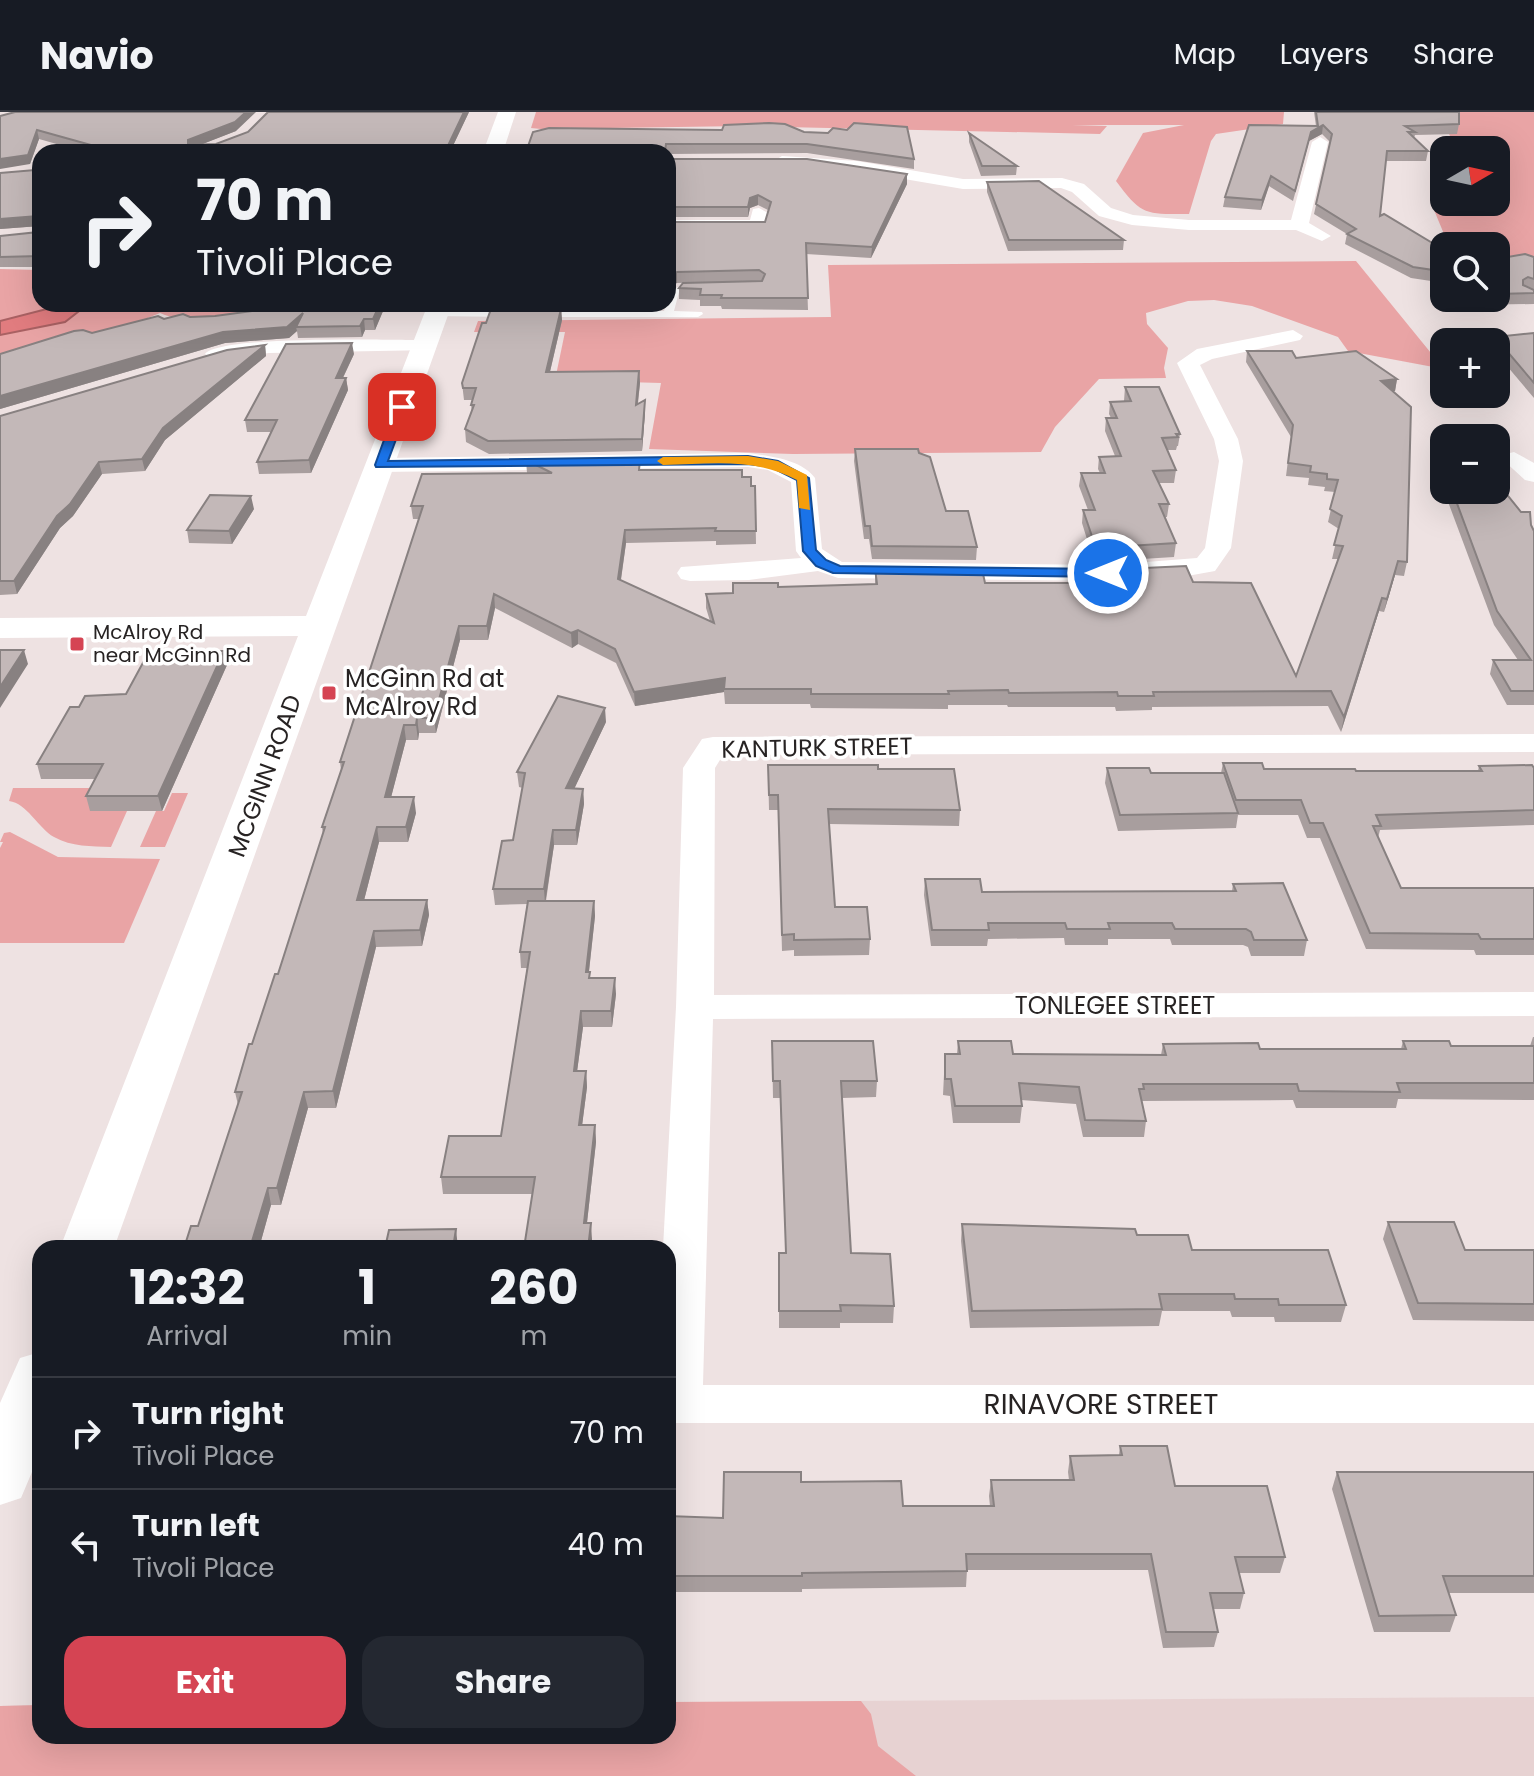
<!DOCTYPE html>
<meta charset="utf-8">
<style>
:root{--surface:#171b24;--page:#242831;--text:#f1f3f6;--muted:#9ea1a6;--line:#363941;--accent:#d54453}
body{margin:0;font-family:Poppins,sans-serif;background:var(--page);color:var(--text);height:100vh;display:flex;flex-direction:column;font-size:30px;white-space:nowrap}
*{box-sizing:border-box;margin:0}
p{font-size:26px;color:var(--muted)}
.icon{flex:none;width:44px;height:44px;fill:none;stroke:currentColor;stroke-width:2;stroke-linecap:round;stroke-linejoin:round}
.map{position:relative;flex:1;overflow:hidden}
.sheet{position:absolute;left:32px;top:1128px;width:644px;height:504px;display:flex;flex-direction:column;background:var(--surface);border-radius:24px;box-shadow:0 8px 32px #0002}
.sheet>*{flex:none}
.banner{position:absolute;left:32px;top:32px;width:644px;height:168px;border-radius:24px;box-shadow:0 8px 32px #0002;background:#171b24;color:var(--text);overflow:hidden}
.needle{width:52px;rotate:81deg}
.fabs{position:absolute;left:1430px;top:24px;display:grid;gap:16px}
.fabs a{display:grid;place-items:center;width:80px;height:80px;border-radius:16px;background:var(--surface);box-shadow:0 8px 32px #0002;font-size:40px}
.pin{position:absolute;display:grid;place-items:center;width:68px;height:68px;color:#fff;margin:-34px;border-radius:16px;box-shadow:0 4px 12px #0006}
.me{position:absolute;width:88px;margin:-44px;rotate:270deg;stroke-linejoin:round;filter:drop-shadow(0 0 6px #0008)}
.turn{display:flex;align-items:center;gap:28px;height:168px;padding:0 32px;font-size:36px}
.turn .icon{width:104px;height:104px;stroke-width:2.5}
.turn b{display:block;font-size:56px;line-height:68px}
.eta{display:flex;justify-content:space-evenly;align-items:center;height:136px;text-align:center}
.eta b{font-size:48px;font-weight:700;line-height:56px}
.action{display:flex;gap:16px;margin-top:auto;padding:16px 32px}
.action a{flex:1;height:92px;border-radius:24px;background:var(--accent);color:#fff;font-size:32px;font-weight:700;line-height:92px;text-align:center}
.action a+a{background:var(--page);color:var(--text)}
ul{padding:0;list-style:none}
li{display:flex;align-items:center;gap:24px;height:112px;padding:0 32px;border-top:2px solid var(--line)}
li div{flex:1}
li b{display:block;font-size:30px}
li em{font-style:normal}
header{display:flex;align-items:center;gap:48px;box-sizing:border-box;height:112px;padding:0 40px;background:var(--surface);border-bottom:2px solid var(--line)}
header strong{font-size:38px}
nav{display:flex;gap:44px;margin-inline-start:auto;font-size:28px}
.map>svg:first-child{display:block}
.built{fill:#e7d2d2}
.green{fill:#e9a4a5}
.water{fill:#e17c7f;stroke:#a96163;stroke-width:2}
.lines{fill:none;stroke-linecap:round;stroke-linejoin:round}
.lane{fill:#fff;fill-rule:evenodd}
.street{fill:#fff;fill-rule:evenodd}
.secondary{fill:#fff;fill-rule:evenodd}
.wall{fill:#a89e9e}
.shaded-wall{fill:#888181}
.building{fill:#c3b8b8;stroke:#888181;stroke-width:2}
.route{fill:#1a73e8;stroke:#114b97;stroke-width:2}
.slow{fill:#f59e0b}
.poi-dot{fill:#d54453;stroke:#fff;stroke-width:3}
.labels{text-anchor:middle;stroke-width:7;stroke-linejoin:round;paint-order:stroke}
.far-poi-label{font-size:20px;fill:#272323;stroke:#fff;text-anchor:start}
.poi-label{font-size:24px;fill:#272323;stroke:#fff;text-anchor:start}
.street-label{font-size:24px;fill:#272323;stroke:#fff}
.near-street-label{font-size:28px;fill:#272323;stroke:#fff}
</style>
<header>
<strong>Navio</strong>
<nav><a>Map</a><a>Layers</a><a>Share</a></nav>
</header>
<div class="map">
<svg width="1534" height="1664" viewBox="0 0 1534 1664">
<rect width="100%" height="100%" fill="#eee2e2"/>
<path class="built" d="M1534,1585V1664H0V1594L40,1593V1624H668V1590Z"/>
<path class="green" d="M536,0H1284L1283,12L1216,22L1211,29L1189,102C1145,102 1142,104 1116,69L1143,21L1184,13H1072L1107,14L1100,22L745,14L541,17L531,16Z
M1438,0H1534V148H1496V134H1449L1434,98L1444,89L1496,90V38H1457Z
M1356,149L1444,257L1348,239L1338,225L1252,194L1214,188L1188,189L1146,201L1147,212L1168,236L1164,256L1166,266L1099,267L1055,315L1041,340L793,342L649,337L661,271L555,268L565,220H474L478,209L831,205L828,153Z
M0,157L40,158V192H279C238,203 201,218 160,201L101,225L0,242Z
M13,676H101L127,699L111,735C91,734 72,735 54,725C38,716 27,691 9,689Z
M172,681H188L165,735H140L156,699H164Z
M10,720L58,745L160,747L124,831H0V736L3,730H0L4,721Z
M861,1589L871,1602L878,1634L916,1664H0V1594L40,1593V1624H668V1590Z"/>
<path class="water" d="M66,192L83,196L65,210L0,223V209Z"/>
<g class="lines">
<path class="lane" d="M705,173V177L679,180L674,199L702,200L703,202L698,205H539L534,202L539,199H664L672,176Z
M437,199H514L519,202L514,205L433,204V200Z"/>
<path class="street" d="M1320,25L1328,30L1309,111L1331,124L1322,129L1296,118H1189L1132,113L1099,104L1072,80L1061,76L963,77L857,59L782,54L774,49L782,44L857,49L963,67L1062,66L1084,72L1111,96L1133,103L1189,108H1291L1312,30Z
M759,96L768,101L765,117L668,118V108H750L753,97Z
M1293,218L1303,224L1300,228L1212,247L1200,253L1238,327L1243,349L1231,436L1215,459L1176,466L1108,469L838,466L818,459L749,468L690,469L681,467L677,461L681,455L801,446L796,439L791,370L768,358L748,355L381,360L373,358L369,353L373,348L381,346L748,341C769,344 801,347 815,366L822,437L842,450L1108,453L1197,446L1205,436L1219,349L1214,327L1177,251L1197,237Z
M425,228L432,230L436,234L432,238L269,241L216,248L205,242C221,223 392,228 425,228Z
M1514,340L1534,351V370L1525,368L1502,347L1506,342Z
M1534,622V640L723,643L715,656L714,883L1534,880V904L713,907L703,1273H1534V1311H668V1136H663L676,895L683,656L702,627L713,625Z"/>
<path class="secondary" d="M498,0H516L503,40H483Z
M428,192H452L114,1136H60L298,524L0,526V506L306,504Z
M40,1240V1341L21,1386L0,1393V1291L20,1246Z"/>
</g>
<path class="wall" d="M469,0L450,40H85L39,27L30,52L0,4L236,19L202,32H216Z
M1314,0H1459V12L1457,22L1415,23L1414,26L1428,39L1426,49H1386L1380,104L1444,138V183L1431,169L1411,166L1345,132L1347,122L1314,102L1330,30L1322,22L1309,29L1293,89L1269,74L1261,98L1223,95L1225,85L1316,14Z
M804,20L914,47V57L807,41L668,42V40H526Z
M969,21L1017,54L1016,63L981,64L969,30Z
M668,47L907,62V72L871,146L806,142L808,198L722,197L721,194H700V188L679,187V176L759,169L677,171L668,110H765L768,98L758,93L750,96L748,105H668Z
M40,60V155H0V124L38,120L39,114L0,117Z
M987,70L1124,128L1123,138L1008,139L987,80Z
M1534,145V192L1464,193L1450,186H1496V147Z
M264,192H386L375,218H365L362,225L298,226L297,219L289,226L225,231L0,297V242L164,207L215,204L260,198Z
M495,192H633L632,195L496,196Z
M561,197L562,208L550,260L639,259L640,271L638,292L645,288V300L642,339L489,342L466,330L465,317L472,300L471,293L472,288H464L462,271Z
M1534,221V286L1496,241V230H1494L1495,225Z
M265,233L266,244L165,328L145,359L102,362L73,404L60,416L17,482L0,483V304Z
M1247,239L1296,246L1397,267L1395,279H1393L1407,450L1404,464L1395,463L1384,500L1379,499L1341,620L1328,594L1152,595V598L1116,599L1115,595H1008L1007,593H948V597L811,596L810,592H725L724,580L635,594L616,551L578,532L572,536L495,496L488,528H460L436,621H419L418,628H406L391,685L416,701L408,730H379L364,788H427L429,803L422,834L376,835L336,996H308L281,1093H271L259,1136H184L198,1114L238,993L235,980L278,862L323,722L322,715L341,658L340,650L419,407H413L411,394L527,361L526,348L742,365L751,374H755L756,432L716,433V429L626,431L621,468L710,509L706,496V482L733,481L778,475L875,472V456L985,471H1102L1103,458L1193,470L1296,564L1338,447H1332L1339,417L1328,410L1335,380L1324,379L1325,375L1308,373L1309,366L1286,364L1291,325L1246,250Z
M354,242L343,266H346L348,278L311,361L259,362L257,350L271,320H247L245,308Z
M1125,275L1180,322L1178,334H1177L1176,338H1167L1176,358L1174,371H1159L1169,392L1167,405H1165L1176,431L1174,445L1094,450L1082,411L1083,398H1088L1079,374L1081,361H1100L1098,357L1099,345L1115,344L1105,319L1106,306H1111L1109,302L1110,290L1124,289Z
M855,337L919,341L946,399L977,435L976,448L872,447L869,427H864L854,349Z
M1444,360V378H1496L1499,368L1505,380L1531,413L1534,419V593H1507L1490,562L1493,548H1518L1494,513L1441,371Z
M254,397L232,432L189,431L187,418Z
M224,539L227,553L162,699H90L86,684L95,667H41L37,652L79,595L126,582L161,547Z
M606,610L574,677H583L584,692L577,733H554L546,789H594L595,804L589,860L590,866L616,882L612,915H583L577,959H586L587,975L582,1013H595L596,1030L587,1111L592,1128V1136H524L532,1082H443L441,1065L501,1024L527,856H521L520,840L527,792L495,793L493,777L513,728L523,676L519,675L517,660Z
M1223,651L1264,657L1356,659H1478L1479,654L1534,656V713L1380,718L1378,726L1401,776H1534V843H1476L1474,838L1366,837L1320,726H1307L1298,703H1238L1236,716L1118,719L1105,671L1107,656L1151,661H1221Z
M768,653L878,657L960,698L959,714L829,712L835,795L870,827L869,843L794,844V838L782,839L778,698H769Z
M925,767L982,780L1232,779L1233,772L1307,828L1304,844H1251L1248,835L1243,833H1172L1170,827H1108V833H1065L1064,826L988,827L987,834H931L924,783Z
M1533,925H1534V988L1398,987L1396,996H1296L1293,988L1142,989L1146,1009L1144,1025H1083L1076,992L1021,988L1022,994L1020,1011H953L950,984L943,983L945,942H957L958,929L1013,942L1161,943L1163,932L1260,937H1401L1403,929L1451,934H1530Z
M772,929L877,969L876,985L842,986L851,1141L894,1194L893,1211H840V1216H779V1141H786L780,986H773Z
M1388,1110L1465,1138H1534V1209L1413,1208L1383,1127Z
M962,1112L1137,1123L1192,1138L1346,1193L1341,1210H1275L1274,1205H1232L1230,1199H1162L1159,1214L970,1216L961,1129Z
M1120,1334L1175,1374L1285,1445L1280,1461H1239L1244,1481L1240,1497H1213L1218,1520L1214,1535L1163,1536L1148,1458H967L966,1475L802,1477V1480H668V1404L723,1406L801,1370L903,1394H990L989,1384L991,1368H1069L1068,1360L1070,1344L1119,1343Z
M1337,1360H1534V1481H1448L1456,1503L1450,1520H1374L1332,1377Z"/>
<path class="shaded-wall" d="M246,0H256L236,19L190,37L188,33V28Z
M464,0H469L450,40H445Z
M1323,13L1322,22L1309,29L1293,89L1311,20Z
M37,18L39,27L30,52L0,57V47Z
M907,62V72L871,146L872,135Z
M1271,64L1269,74L1261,98L1262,88Z
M758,83V93L750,96L748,105V95L750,86Z
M38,104L40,114L0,117V107Z
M677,160V171L668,176V165Z
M380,192H386L375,218L373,207Z
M561,197L562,208L547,272L546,260Z
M303,201L296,215L297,219L289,226L225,231L0,297V284L223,220Z
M364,207L365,218L362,225L360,214Z
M352,231L354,242L337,278L336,266Z
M265,233L266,244L165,328L145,359L142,347L163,316Z
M639,259L640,271L636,305V293Z
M346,266L348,278L311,361L309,348Z
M1397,267L1395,279L1379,281L1381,269Z
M645,288V300L642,339V327Z
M99,350L102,362L73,404L60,416L17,482L14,469L57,404Z
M251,384L254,397L232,432L229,419Z
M625,418L626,431L619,480L618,467Z
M1398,449L1395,463L1384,500L1387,487Z
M494,482L495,496L488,528L487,514Z
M1382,486L1379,499L1341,620L1344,605Z
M459,514L460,528L436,621L434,606Z
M578,518V532L572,536L571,521Z
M24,538L28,552L0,596V575Z
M224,539L227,553L162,699L158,684Z
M725,566L724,580L635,594L634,580Z
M605,596L606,610L567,692L566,676Z
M417,606L419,621L418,628L416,613Z
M404,613L406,628L387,701L385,685Z
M583,677L584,692L577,733L576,718Z
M414,685L416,701L408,730L406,715Z
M377,715L379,730L360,804L357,788Z
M553,718L554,733L545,792L544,777Z
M427,788L429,803L422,834L420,818Z
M594,789L595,804L587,876L586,860Z
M374,819L376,835L336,996L333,979Z
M615,866L616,882L612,915L611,899Z
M581,899L583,915L575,975L574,959Z
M586,959L587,975L580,1030L579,1013Z
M304,980L308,996L281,1093L277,1076Z
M595,1013L596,1030L585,1128L584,1111Z
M268,1076L271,1093L259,1136H250Z
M591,1111L592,1128V1136H588Z
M456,1117L458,1136H453Z"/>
<path class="building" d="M15,0H246L235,10L188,28V33L216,32L248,20L268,0H464L445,40H393L394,38L387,40H116L37,18L28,43L0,47V4Z
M1316,0H1459V12L1405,14L1415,20H1408L1428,39H1387L1380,104L1384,102L1444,138V170L1433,158L1413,155L1347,122L1356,117L1316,92L1332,22L1323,13L1311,20L1295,79L1271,64L1262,88L1225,85L1249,13L1318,14Z
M769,11L785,12L804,20L828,21L833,16L847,18L854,11L907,15L914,47L807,32H666L665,40H526L533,20L549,16L722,18L724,13Z
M969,21L1017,54H982Z
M668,47H807L907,62L872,135L806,131L808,186H721L722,183H700L701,177L679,176L683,171L762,169L765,162L759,158L677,160L668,165V110H765L771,90L758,83L750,86L748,95H668Z
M35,58L40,60V106L38,104L0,107V61Z
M1039,69L1124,128H1009L987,70Z
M40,110V144L0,145V124L38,120Z
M1525,142L1534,145V167L1528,165L1523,168V173L1534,178V181L1496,182V147Z
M264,192H380L373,207H364L360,214L296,215L303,201L287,215L223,220L0,284V242L74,219L83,218L92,221L158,204L164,207L183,202L190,205L215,204L260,198Z
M491,197H561L546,260L639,259L636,293L645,288L642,327L488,329L465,317L474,293H471L476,276H463L462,271L482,211H486Z
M1534,221V271L1495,225Z
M352,231L336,266H346L309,348L257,350L277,308H245L286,232Z
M265,233L163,316L142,347L99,350L70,392L57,404L14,469H0V304L227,238Z
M1247,239H1292L1296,246L1356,239L1397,267L1381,269L1411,295L1407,450L1398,449L1387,487L1382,486L1344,605L1331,579L1153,580L1154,584H1118L1117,580L1009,581L1008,578L948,579L949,582H811V577H724L725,566L634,580L615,537L578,518L571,521L494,482L487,514H459L434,606H417L416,613H404L385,685H414L406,715H377L357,788H427L420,818L374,819L333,979L304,980L277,1076H268L250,1136H184L191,1114H198L242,980H235L249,932H252L275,862H278L325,715H322L344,650H340L423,394H411L422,362L552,361L526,348L640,347L639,358H742V365H751V374H755L756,419H715L716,416L625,418L618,467L714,511L706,482L733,481V471H778V475L877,472L875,456L982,457L985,471H1108L1103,458L1186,454L1193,470L1251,471L1296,564L1343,434L1334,433L1342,404L1330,397L1338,368L1327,367V362L1310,360L1311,354L1288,351L1293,313Z
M1125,275H1159L1180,322H1176L1178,325L1162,326L1176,358L1153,359L1169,392H1159L1176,431L1096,436L1083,398H1095L1081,361H1105L1099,345L1121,344L1106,306H1117L1110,290L1131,289Z
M855,337H918L919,341L930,345L946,399H968L977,435L872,434L870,414H865Z
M1496,364H1498L1499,368H1504L1505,380L1521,400H1530L1531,413L1534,419V579H1511L1493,548H1531L1497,499L1452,378H1496Z
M210,383L251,384L229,419L187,418Z
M0,538H24L0,575Z
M166,539H224L158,684H86L103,652H37L70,595H79L85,584L126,582L145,547H161Z
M558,584L605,596L566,676L583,677L576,718H553L544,777H493L502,729L513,728L525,661L517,660Z
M1223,651H1262L1264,657H1355L1356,659H1482L1479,654L1532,653L1534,656V698L1376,703L1381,714H1373L1401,776H1534V827H1481L1478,822L1370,821L1323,711H1310L1301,688H1236Z
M768,653H878V657H954L960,698L828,697L835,795H867L870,827L794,828V822L782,823L778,683H769Z
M1107,656H1149L1151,661H1224L1238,701L1120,703Z
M925,767H980L982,780L1236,779L1233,772L1283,771L1307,828H1254L1251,820L1246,817H1175L1172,811H1108L1110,817H1067L1065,811H988L989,818H932Z
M528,789H594L586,860H590L589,866H615L611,899H581L574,959H586L579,1013H595L584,1111H591L588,1136H524L535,1065H441L449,1024H501L530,840H520Z
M772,929H873L877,969H841L851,1141L890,1142L894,1194L840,1193L841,1199H779V1141H786L780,969H773Z
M958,929H1011L1013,942L1166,943L1163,932L1258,931L1260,937H1406L1403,929H1449L1451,934H1534V971H1397L1400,980L1299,979L1297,972H1143L1144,977H1139L1146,1009L1085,1008L1079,975L1019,971L1022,994H955L951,967H945V942H960Z
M1388,1110H1454L1465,1138H1534V1192L1418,1191Z
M962,1112L1135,1117L1137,1123H1188L1192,1138H1328L1346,1193H1279L1278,1187H1235L1234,1182H1159L1162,1197L972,1199Z
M456,1117L453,1136H385L389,1118Z
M1120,1334H1167L1175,1374H1267L1285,1445H1235L1244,1481H1210L1218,1520H1166L1151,1442H966L967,1459L802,1461V1464H668V1404L723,1406L724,1360H801V1370L901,1369L903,1394H994L991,1368H1074L1070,1344L1122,1343Z
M1337,1360H1534V1464H1443L1456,1503L1379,1504Z"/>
<path class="route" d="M402,292L408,295L388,349L748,344L778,349L809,366L816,438L826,448L840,454L1108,457L1115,461L1108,465L833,461L816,454L803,439L797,368L771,355L748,352L376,355L375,353L396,295Z"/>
<path class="slow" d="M748,344L778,349L807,363L810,398L799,396L797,368C752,345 712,352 663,353L657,349L663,345Z"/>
<g class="poi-dot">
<rect x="69" y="524" width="16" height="16" rx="4"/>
<rect x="321" y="573" width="16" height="16" rx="4"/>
</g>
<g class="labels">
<g class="far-poi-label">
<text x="93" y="527">McAlroy Rd<tspan x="93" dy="23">near McGinn Rd</tspan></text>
</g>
<g class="poi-label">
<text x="345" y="575">McGinn Rd at<tspan x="345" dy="28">McAlroy Rd</tspan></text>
</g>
<g class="street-label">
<text transform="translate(817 636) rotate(-1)" y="8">KANTURK STREET</text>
<text transform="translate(265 664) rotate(-70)" y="8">MCGINN ROAD</text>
<text x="1115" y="902">TONLEGEE STREET</text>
</g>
<g class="near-street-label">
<text x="1101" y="1302">RINAVORE STREET</text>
</g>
</g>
</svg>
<div class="fabs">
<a><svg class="needle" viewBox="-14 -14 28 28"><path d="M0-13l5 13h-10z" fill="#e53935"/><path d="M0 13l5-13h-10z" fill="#9ea1a6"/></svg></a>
<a><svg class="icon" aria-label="search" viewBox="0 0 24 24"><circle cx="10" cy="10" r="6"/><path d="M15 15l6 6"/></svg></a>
<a>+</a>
<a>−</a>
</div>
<div class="pin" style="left:402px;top:295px;background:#d93025"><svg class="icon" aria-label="arrive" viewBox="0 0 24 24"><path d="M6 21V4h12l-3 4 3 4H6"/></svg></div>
<svg class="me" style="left:1108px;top:461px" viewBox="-20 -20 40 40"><circle r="17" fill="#1a73e8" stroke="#fff" stroke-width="3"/><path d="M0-11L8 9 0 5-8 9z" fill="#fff"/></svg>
<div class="banner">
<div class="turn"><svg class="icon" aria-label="right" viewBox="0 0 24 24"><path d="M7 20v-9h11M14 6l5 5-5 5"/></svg><div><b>70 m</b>Tivoli Place</div></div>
</div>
<section class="sheet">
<div class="eta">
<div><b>12:32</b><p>Arrival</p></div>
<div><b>1</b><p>min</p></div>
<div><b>260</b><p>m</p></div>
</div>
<ul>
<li><svg class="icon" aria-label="right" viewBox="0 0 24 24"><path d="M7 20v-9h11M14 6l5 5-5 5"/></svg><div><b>Turn right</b><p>Tivoli Place</p></div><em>70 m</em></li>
<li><svg class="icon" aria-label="left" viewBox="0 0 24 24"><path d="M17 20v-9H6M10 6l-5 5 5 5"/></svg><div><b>Turn left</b><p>Tivoli Place</p></div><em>40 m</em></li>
</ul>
<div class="action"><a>Exit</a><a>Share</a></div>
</section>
</div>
